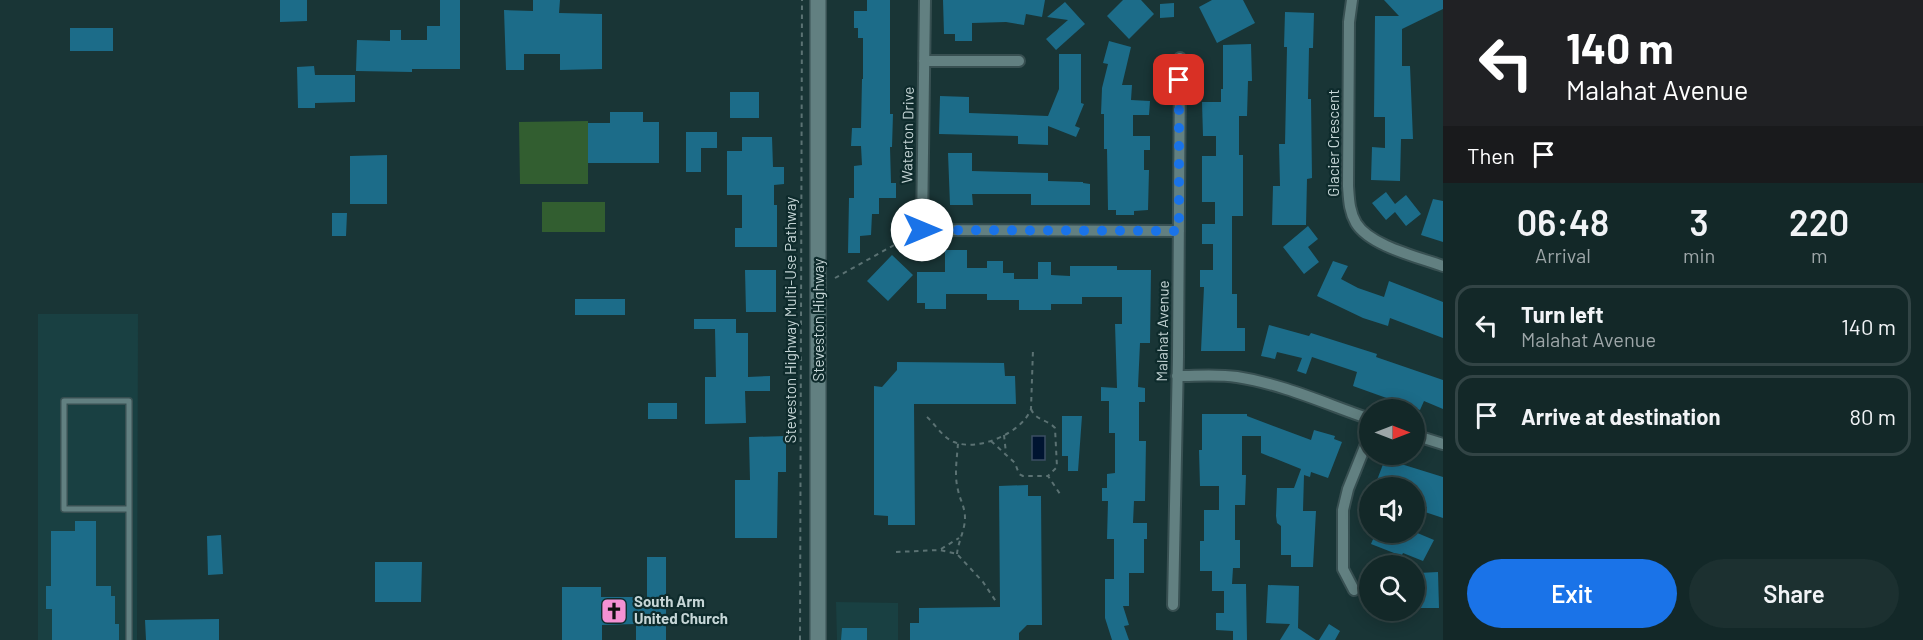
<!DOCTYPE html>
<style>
:root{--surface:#132828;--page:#1c3030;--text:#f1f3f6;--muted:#9da6a8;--line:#324445;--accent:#1a73e8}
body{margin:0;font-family:Barlow,sans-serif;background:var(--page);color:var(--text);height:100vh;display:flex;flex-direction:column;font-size:22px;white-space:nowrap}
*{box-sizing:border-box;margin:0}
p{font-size:20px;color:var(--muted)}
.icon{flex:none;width:33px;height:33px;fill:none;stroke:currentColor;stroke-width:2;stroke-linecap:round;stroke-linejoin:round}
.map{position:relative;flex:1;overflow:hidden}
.drawer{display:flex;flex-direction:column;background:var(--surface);width:480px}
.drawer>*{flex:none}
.top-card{background:#202124;color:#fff;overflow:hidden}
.needle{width:39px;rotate:90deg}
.buttons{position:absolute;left:1359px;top:399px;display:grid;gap:12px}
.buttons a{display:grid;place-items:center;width:66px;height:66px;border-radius:50%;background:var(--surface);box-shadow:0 3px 15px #0003,0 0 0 2px var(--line);font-size:30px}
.pin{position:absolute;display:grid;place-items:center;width:51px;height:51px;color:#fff;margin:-26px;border-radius:12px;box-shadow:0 3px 9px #0006}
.me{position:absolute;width:66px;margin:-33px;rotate:90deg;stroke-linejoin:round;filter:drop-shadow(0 0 4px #0008)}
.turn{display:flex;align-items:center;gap:21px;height:126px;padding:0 24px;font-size:27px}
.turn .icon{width:78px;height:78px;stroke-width:2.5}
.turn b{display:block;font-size:42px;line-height:51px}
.then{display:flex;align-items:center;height:57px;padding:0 24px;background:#0003;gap:12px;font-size:22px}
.eta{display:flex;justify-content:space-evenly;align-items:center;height:102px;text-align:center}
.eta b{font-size:36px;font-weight:600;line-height:42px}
.cta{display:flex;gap:12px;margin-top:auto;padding:12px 24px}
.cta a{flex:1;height:69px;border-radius:36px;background:var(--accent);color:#fff;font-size:24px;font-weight:600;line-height:69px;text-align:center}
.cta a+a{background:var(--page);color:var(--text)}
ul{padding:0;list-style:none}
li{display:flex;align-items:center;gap:18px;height:81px;margin:0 12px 9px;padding:0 12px;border:3px solid var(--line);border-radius:18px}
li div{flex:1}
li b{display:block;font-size:22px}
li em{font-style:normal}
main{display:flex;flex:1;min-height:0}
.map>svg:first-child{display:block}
.built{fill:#194042}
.green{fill:#325e30}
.water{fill:#001431;stroke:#3b4e63;stroke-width:1.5}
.building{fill:#1c6c89}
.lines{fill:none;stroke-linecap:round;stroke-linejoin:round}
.service-casing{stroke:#385052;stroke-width:8}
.minor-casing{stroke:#385052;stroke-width:14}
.secondary-casing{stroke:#385052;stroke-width:18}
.path{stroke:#5b7273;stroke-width:2;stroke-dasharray:4.5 4.5;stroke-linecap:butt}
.service{stroke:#628081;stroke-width:5}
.minor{stroke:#628081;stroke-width:10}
.secondary{stroke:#628081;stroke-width:15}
.route{stroke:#1a73e8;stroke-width:10;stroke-dasharray:0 18}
.labels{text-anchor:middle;stroke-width:4.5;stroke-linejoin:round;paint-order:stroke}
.street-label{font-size:15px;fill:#c6d6d7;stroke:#0e2b2c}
.poi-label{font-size:15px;font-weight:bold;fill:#c6d6d7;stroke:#0e2b2c;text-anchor:start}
</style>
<main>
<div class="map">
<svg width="1443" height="640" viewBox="0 0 1443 640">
<rect width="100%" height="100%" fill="#193536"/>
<path class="built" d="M38,314H138L137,640H38Z
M836,602L898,603V640H837Z"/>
<path class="green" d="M588,121V184H520L519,122Z
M542,202H605V232H542Z"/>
<path class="water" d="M1032,436H1045V460H1032Z"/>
<path class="building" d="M280,0H307V21L280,22Z
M440,0H460V69H412V72L356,71L357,40L390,41V30H401V40H427V26H440Z
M533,0H560L559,13L602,14V69L560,70V54H524V70H506L504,10L533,11Z
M867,0H890V114H893L892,147H890L891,183H896V198H879V214H872L871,235L860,236V253H848L849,198H854V166L862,165L861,146H851L852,128H861L862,79H863V38H858V28H854V11H867Z
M943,0H1045L1042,17L1026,14L1024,25L1006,22L972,23V41H955V34H944Z
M1123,0H1141L1154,14L1129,39L1107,16Z
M1212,0H1243L1255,23L1217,43L1199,7Z
M1384,0H1443V9L1402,29V66H1410L1413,139H1401L1400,181L1371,180L1372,147L1385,148V117H1374L1375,16H1399Z
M1065,2L1085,24L1056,50L1046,39L1068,20L1047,17Z
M1174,3V17L1160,18V4Z
M1285,12L1314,13L1313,48H1309L1308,99H1311L1312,178L1307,179L1306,225H1272L1273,186H1280L1279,144H1285L1287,47H1284Z
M70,28H113V51H70Z
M1109,41L1131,47L1122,85H1132L1131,100L1150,101L1149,115H1133V136H1150V150H1144V170H1149L1148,210L1134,211V215H1116V210H1108L1107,149H1104V114H1101L1102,88L1108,64L1103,63Z
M1251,44L1252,81H1248L1247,116H1239V155H1243V216H1232V294H1237V328H1245V351H1201L1204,287H1200V270H1213V244H1202V224H1215V202H1202V156H1216V136H1203L1202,102H1221V89H1223V45Z
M1059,54H1081V103L1084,104L1075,126L1080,128L1076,137L1048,126V145L1018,144V136L939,134L940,96L969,97V113L1048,116L1059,89Z
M314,66L315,75H355V102L315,103V108H298L297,67Z
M730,92H759V118H730Z
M610,112H643V122H659V163H588V123H610Z
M686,132H717V148H701V172H686Z
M742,137H772L773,167H784V184L774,185V205H777V247H735V228H742V195H727V151H742Z
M948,153H972V171L1048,173V181L1083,182V183L1090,184V205H1031V194H972L973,205H950Z
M387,155V204H350V156Z
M1386,192L1395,204L1406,195L1421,214L1406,226L1395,212L1386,220L1372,203Z
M1433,199L1443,201V242L1421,235Z
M332,213H347L346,236H332Z
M1308,226L1318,239L1308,247L1319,262L1304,274L1283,247Z
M945,250H967V268H987V261H1003V273H1014V279H1038V262H1051V275L1070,276V266H1117V270H1151L1150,343H1140L1138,387L1145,388V402H1139V441H1146L1145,501H1134L1133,523H1147V539H1144V573H1129V606H1123L1129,625L1124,626L1129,640H1112L1105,618V579H1114V539H1107L1108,501H1102V488H1107V474L1115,473V433H1109V401H1101V387L1117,388L1115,324H1122V297H1082V304H1051V310H1019V300H987V294H946V309H925V303H917V272H945Z
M892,255L913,275L888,301L867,281Z
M1333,261L1348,266L1341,279L1358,288L1384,297L1389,281L1443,302V338L1390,318L1388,326L1363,318L1317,296Z
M745,270H776V312H746Z
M575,299H625V315H575Z
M694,319H736V333H748V377L770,376V391H745L746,423L705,424V377H716L715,329H694Z
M1269,325L1309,336L1311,333L1377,354L1376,357L1443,380V409L1424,401L1420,410L1353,386L1357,372L1312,357L1306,374L1297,371L1302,358L1277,352L1275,359L1261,356Z
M897,362L1004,363L1005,376H1015L1016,404H914L915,525H888V516L874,515V386L882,387L897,370Z
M648,403H677V419H648Z
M1202,414H1247V416L1311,440L1314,430L1335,436L1334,439L1342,442L1328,478L1311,472L1310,477L1304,475L1303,511H1316L1313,567H1291V555H1281V526L1277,523L1276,516L1277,488H1294L1301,469L1261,453V436H1242V475H1246L1245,505H1235V540H1240V568H1233L1232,584H1246L1247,640H1233V631L1216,630V613H1224V591H1212V571H1200V541H1204V510H1219V486H1200L1199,450H1202Z
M1062,416H1082L1078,471H1068V456H1062Z
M786,436V472H778L777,538H735V480H750L749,437Z
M1385,459L1443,477V518L1425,512L1427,507L1414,503V488H1374Z
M1028,485V496H1041L1042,625H1027L1019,633V640H910V623H919V608L1000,607L999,486Z
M75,521H96V586H111V596H115V624H119V640H52V609H46V586H51V531H75Z
M1376,532H1415L1434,540L1423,561L1403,553L1402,555L1394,553L1371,544Z
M221,535L223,574L208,575L207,536Z
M647,557H666V640H636V624L602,625V640H562V587H601V597H647Z
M375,562H422L421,602H375Z
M1438,572L1439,608H1414V598H1418V573Z
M1268,585L1299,586L1298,628L1316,640H1280L1290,624L1266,623Z
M219,619V640H146L145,620Z
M1329,624L1340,631L1335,640H1319Z
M842,628H867V640H841Z"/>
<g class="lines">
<defs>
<path id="service" d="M129,640V401H64V509H129"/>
<path id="minor" d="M925,0L922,230L1179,231
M1352,0L1349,22L1348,186C1349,199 1349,211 1356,223C1370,246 1418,257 1443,266
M924,61H1019
M1177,376C1197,376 1217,374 1237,377C1283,384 1326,404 1370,419
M1414,435L1443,444
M1354,590L1343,569V510L1348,489L1370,434
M1173,605L1178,357L1180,58"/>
<path id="secondary" d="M818,0V640"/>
</defs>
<use href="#service" class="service-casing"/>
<use href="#minor" class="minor-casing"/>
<use href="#secondary" class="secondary-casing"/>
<path class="path" d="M835,278L912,235
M1031,409C1036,421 1047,419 1055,428L1057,467L1048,476
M927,417C935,424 943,438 954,442C978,452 1022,433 1031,409L1033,349
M1004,435L1006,453
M991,441L1015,463L1019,474L1023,476H1048L1060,494
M941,549L959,538
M896,552L940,550L957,554L983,582L997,603
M957,554C958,542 965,530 965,518C965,507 960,500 958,490C954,475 957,459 958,443
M800,640L802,0"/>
<use href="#service" class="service"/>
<use href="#minor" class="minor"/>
<use href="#secondary" class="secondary"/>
</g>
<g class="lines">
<path class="route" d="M922,230L1179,231V80"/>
</g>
<defs>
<symbol id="church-square" viewBox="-11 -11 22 22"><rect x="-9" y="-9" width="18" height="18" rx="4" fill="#f491d3" stroke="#0e2b2c"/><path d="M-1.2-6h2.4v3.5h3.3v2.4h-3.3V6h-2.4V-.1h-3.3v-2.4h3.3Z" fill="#111"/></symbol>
</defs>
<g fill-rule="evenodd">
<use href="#church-square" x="599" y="596" width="30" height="30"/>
</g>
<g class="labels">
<g class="street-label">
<text transform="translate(908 135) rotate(-89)" y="5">Waterton Drive</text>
<text transform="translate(1334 143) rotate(-90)" y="5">Glacier Crescent</text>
<text transform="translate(791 320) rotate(-90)" y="5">Steveston Highway Multi-Use Pathway</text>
<text transform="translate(819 320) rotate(-90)" y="5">Steveston Highway</text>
<text transform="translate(1163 331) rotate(-89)" y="5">Malahat Avenue</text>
</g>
<g class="poi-label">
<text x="634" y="607">South Arm<tspan x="634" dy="17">United Church</tspan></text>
</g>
</g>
</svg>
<div class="buttons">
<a><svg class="needle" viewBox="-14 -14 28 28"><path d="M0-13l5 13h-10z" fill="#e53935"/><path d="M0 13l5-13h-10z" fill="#9da6a8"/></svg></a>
<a><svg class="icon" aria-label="sound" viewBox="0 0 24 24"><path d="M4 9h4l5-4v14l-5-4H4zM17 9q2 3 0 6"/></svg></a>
<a><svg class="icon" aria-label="search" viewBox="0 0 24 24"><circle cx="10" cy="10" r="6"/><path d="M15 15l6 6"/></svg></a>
</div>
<div class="pin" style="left:1179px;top:80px;background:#d93025"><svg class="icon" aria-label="arrive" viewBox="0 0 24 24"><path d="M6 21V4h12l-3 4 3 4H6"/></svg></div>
<svg class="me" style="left:922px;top:230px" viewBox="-20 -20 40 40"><circle r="19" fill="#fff"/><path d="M0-13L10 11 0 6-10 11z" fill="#1a73e8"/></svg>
</div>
<section class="drawer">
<div class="top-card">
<div class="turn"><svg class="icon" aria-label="left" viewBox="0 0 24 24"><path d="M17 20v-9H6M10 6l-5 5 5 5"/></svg><div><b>140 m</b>Malahat Avenue</div></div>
<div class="then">Then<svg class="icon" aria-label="arrive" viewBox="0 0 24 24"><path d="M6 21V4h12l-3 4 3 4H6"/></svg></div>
</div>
<div class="eta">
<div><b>06:48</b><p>Arrival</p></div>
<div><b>3</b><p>min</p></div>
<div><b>220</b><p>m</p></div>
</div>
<ul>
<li><svg class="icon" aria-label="left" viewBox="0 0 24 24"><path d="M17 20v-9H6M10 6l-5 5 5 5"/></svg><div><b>Turn left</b><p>Malahat Avenue</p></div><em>140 m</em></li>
<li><svg class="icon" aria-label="arrive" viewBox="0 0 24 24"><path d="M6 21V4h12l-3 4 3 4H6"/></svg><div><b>Arrive at destination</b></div><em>80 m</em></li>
</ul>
<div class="cta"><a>Exit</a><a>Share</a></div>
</section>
</main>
